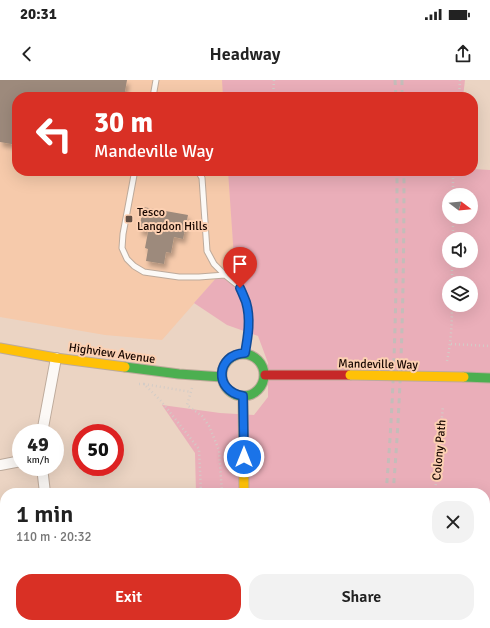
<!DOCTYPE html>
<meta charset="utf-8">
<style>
:root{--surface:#fff;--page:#f2f2f2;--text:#222;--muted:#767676;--accent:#d93025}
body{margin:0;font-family:Signika,sans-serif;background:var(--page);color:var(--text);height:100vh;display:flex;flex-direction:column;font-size:15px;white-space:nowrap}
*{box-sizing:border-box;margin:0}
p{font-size:13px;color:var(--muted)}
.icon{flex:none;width:22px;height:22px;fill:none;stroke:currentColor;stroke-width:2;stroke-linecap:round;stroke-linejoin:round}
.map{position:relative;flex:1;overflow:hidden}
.panel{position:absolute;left:0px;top:408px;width:490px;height:140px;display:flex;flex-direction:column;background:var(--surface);border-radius:16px 16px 0 0;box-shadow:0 4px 16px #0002}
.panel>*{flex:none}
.top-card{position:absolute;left:12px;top:12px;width:466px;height:84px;border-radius:16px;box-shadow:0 4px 16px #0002;background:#d93025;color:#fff;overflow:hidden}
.needle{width:26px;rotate:106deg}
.buttons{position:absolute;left:442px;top:108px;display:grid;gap:8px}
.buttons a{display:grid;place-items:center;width:36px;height:36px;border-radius:50%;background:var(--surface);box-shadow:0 4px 16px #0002;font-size:20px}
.speed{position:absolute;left:12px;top:344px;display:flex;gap:8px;font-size:20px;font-weight:700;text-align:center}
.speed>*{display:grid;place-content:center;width:52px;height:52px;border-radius:50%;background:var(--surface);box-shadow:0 4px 16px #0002;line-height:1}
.speed small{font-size:10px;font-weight:400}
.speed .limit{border:6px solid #d22;background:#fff;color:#111}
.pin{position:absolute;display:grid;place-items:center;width:34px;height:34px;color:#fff;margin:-41px -17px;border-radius:50% 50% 50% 0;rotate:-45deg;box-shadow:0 0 4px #0007}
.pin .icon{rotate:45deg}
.me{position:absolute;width:44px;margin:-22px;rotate:0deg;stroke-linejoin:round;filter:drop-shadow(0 0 3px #0008)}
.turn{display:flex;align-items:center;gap:14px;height:84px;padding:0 16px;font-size:18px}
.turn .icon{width:52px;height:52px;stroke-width:2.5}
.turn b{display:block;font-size:28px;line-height:34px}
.round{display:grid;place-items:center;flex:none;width:42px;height:42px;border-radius:16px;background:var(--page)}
.overview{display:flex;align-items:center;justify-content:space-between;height:68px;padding:0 16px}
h1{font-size:24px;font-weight:600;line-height:30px}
.cta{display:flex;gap:8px;margin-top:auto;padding:8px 16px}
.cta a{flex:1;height:46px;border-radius:16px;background:var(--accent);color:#fff;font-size:16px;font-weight:600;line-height:46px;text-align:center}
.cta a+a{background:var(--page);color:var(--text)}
.status{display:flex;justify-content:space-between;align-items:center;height:28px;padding:0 20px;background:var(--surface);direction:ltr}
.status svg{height:11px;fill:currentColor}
header{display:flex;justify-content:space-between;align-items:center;height:52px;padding:0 16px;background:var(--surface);font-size:18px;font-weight:600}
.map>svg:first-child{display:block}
.built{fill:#f6caab}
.green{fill:#eaaeb9;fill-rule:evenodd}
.building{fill:#9d8a7b;filter:url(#shadow)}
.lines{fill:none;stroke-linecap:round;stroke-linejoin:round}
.lane-casing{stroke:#bdaa9b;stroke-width:7}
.street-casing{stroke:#bdaa9b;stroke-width:12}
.fast-casing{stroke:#bdaa9b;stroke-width:11}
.slow-casing{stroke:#bdaa9b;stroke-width:11}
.jam-casing{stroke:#bdaa9b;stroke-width:11}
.path{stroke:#d3ccc7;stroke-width:2.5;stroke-dasharray:1 3;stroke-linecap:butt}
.lane{stroke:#fcf9f6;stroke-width:5}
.street{stroke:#fcf9f6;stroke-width:10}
.fast{stroke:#4caf50;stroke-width:9}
.slow{stroke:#ffc107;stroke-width:9}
.jam{stroke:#c62828;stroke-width:9}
.rail{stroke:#c4bdb9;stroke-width:3;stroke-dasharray:5 5;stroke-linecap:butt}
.slow-bridge-casing{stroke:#bdaa9b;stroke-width:11;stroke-linecap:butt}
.slow-bridge{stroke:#ffc107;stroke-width:9}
.route-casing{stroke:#114b97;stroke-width:10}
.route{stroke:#1a73e8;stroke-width:7}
.poi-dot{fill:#624f44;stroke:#fcd0b2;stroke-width:1.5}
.labels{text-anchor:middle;stroke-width:4;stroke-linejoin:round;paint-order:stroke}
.poi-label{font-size:12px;fill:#180700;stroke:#fcd0b2;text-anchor:start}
.street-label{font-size:12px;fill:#180700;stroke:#fcd0b2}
</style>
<div class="status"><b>20:31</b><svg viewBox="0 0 49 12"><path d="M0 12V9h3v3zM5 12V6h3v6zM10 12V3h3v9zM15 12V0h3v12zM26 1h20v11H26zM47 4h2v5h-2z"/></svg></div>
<header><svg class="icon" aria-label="back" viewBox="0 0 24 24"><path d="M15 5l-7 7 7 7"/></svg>Headway<svg class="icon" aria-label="share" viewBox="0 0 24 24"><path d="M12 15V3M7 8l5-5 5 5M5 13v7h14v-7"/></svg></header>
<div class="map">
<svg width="490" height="548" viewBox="0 0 490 548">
<defs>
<filter id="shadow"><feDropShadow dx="2.5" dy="4.5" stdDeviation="2" flood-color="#0004"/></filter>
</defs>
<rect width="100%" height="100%" fill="#ebd4c3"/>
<path class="built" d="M0,0H223L224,17H17V91H229L234,178L162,260L105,255L0,237Z"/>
<path class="green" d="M222,0H465L463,17H223Z
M473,89L490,90V443L485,450V413H196L195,373L162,325L220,333L254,335L268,317V283L258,256L227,245L194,223L234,178L228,91H473ZM449,115H471V137H449ZM449,159H471V181H449ZM449,203H471V225H449Z
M198,543H447L446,548H198Z"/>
<path class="building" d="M0,0H127L124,17H17V65L0,62Z
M143,127L188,135L183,159L174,157L171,173L166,172L164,184L146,181L148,169L145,168L148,152L139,151Z"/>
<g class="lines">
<defs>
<path id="lane" d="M153,17L156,0
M137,91L134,95L123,154L122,168L127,179L134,186L144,192L179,197H199L225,195
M198,91L202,98L207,171L214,184L225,195L240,207L246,223L249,239V252L245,273"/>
<path id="street" d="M42,353L56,278
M0,385L21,381
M42,387L45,413
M0,489H5
M98,543L111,548
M53,548L54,543
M139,548L146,543"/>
<path id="fast" d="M222 295a21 21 0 1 1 42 0a21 21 0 1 1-42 0Z
M125,287L179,294L222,297
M464,297L490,298
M246,543V548
M457,543V548"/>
<path id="slow" d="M0,268L56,278L125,287
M243,316L244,413
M485,467L490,460"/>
<path id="jam" d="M265,295H350"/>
</defs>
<use href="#lane" class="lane-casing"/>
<use href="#street" class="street-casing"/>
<use href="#fast" class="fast-casing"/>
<use href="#slow" class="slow-casing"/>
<use href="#jam" class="jam-casing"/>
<path class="path" d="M273,17L274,0
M459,17L460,0
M453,115V91
M453,159V137
M452,203V181
M451,264L490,266
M447,281C451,262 452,244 452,225
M139,304H144L161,321L199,369L201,413
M144,304L191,312
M192,308L187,325L202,336L209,346L219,370L222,413
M435,413L443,326
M230,543L231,548
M205,548V543
M422,548V543"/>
<use href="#lane" class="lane"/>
<use href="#street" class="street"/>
<use href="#fast" class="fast"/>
<use href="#slow" class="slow"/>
<use href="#jam" class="jam"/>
<path class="rail" d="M395,0L396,17
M402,0V17
M386,413C395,306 397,198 397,91
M393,413C402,306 404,198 404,91
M375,548L376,543
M382,548V543"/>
<defs>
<path id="slow-bridge" d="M350,295L464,297"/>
</defs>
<use href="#slow-bridge" class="slow-bridge-casing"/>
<use href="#slow-bridge" class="slow-bridge"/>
</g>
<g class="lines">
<defs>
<path id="route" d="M240,208C242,212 244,217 246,222C251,239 248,256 245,273C216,274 213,311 243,316L244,377"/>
</defs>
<use href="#route" class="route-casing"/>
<use href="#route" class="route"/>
</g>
<rect class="poi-dot" x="125" y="135" width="8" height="8" rx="2"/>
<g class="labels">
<g class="poi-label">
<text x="137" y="136">Tesco<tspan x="137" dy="14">Langdon Hills</tspan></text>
</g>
<g class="street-label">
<text transform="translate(112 273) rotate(8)" y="4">Highview Avenue</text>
<text transform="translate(378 284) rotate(1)" y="4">Mandeville Way</text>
<text transform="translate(439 370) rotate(-85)" y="4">Colony Path</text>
</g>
</g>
</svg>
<div class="buttons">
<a><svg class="needle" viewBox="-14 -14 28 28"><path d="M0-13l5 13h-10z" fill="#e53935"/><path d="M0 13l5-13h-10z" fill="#767676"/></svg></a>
<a><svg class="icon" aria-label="sound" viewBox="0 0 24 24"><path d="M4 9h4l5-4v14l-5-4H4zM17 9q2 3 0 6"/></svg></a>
<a><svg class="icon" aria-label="layers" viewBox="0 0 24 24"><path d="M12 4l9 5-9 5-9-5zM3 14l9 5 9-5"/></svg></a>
</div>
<div class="speed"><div>49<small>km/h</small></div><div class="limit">50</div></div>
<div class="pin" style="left:240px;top:208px;background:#d93025"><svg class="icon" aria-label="arrive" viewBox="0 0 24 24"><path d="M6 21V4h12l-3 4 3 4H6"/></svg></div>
<svg class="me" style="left:244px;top:377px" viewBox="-20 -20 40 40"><circle r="17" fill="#1a73e8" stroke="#fff" stroke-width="3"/><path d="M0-11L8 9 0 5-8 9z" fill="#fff"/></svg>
<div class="top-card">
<div class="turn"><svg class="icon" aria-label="left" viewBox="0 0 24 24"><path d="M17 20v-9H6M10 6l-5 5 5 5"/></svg><div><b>30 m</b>Mandeville Way</div></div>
</div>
<section class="panel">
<div class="overview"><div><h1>1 min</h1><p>110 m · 20:32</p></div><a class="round"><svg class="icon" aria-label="close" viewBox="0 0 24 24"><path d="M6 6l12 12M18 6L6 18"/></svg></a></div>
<div class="cta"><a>Exit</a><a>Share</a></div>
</section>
</div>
